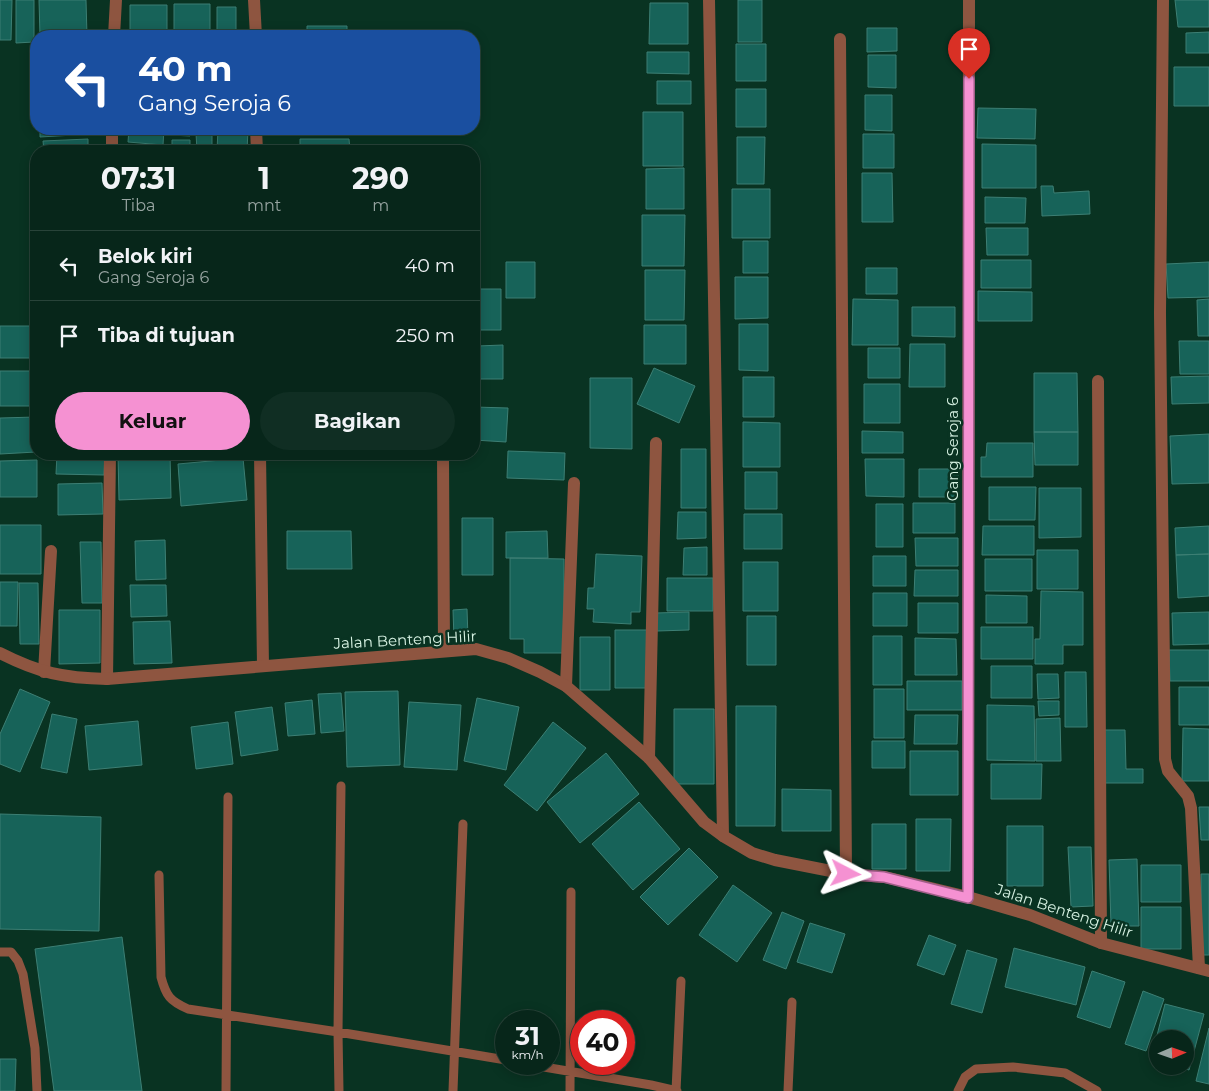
<!DOCTYPE html>
<html lang="id">
<style>
:root{--surface:#07261a;--page:#102e23;--text:#f1f3f6;--muted:#98a5a2;--line:#284339;--accent:#f591d2}
body{margin:0;font-family:Montserrat,sans-serif;background:var(--page);color:var(--text);height:100vh;display:flex;flex-direction:column;font-size:19px;white-space:nowrap}
*{box-sizing:border-box;margin:0}
p{font-size:16px;color:var(--muted)}
.icon{flex:none;width:28px;height:28px;fill:none;stroke:currentColor;stroke-width:2;stroke-linecap:round;stroke-linejoin:round}
.map{position:relative;flex:1;overflow:hidden}
.panel{position:absolute;left:30px;top:145px;width:450px;height:315px;display:flex;flex-direction:column;background:var(--surface);border-radius:20px;box-shadow:0 2px 12px #0003,0 0 0 1px var(--line)}
.panel>*{flex:none}
.hud{position:absolute;left:30px;top:30px;width:450px;height:105px;border-radius:20px;box-shadow:0 2px 12px #0003,0 0 0 1px var(--line);background:#1a4fa0;color:#fff;overflow:hidden}
.needle{width:32px;rotate:88deg}
.buttons{position:absolute;left:1149px;top:1030px;display:grid;gap:10px}
.buttons a{display:grid;place-items:center;width:45px;height:45px;border-radius:50%;background:var(--surface);box-shadow:0 2px 12px #0003,0 0 0 1px var(--line);font-size:25px}
.speed{position:absolute;left:495px;top:1010px;display:flex;gap:10px;font-size:25px;font-weight:700;text-align:center}
.speed>*{display:grid;place-content:center;width:65px;height:65px;border-radius:50%;background:var(--surface);box-shadow:0 2px 12px #0003,0 0 0 1px var(--line);line-height:1}
.speed small{font-size:12px;font-weight:400}
.speed .limit{border:8px solid #d22;background:#fff;color:#111}
.pin{position:absolute;display:grid;place-items:center;width:42px;height:42px;color:#fff;margin:-51px -21px;border-radius:50% 50% 50% 0;rotate:-45deg;box-shadow:0 0 5px #0007}
.pin .icon{rotate:45deg}
.me{position:absolute;width:55px;margin:-28px;rotate:94deg;stroke-linejoin:round;filter:drop-shadow(0 0 4px #0008)}
.turn{display:flex;align-items:center;gap:18px;height:105px;padding:0 25px;font-size:22px}
.turn .icon{width:65px;height:65px;stroke-width:2.5}
.turn b{display:block;font-size:35px;line-height:42px}
.eta{display:flex;justify-content:space-evenly;align-items:center;height:85px;text-align:center}
.eta b{font-size:30px;font-weight:700;line-height:35px}
.action{display:flex;gap:10px;margin-top:auto;padding:10px 25px}
.action a{flex:1;height:58px;border-radius:30px;background:var(--accent);color:#111;font-size:20px;font-weight:700;line-height:58px;text-align:center}
.action a+a{background:var(--page);color:var(--text)}
ul{padding:0;list-style:none}
li{display:flex;align-items:center;gap:15px;height:70px;padding:0 25px;border-top:1px solid var(--line)}
li div{flex:1}
li b{display:block;font-size:19px}
li em{font-style:normal}
.map>svg:first-child{display:block}
.building{fill:#176359;stroke:#3d7f74}
.lines{fill:none;stroke-linecap:round;stroke-linejoin:round}
.service{stroke:#8e5540;stroke-width:9}
.minor{stroke:#8e5540;stroke-width:12}
.tertiary{stroke:#8e5540;stroke-width:12}
.route-casing{stroke:#9f5e88;stroke-width:12}
.route{stroke:#f591d2;stroke-width:9}
.labels{text-anchor:middle;stroke-width:5;stroke-linejoin:round;paint-order:stroke}
.street-label{font-size:15px;fill:#d7f2e3;stroke:#093322}
</style>
<div class="map">
<svg width="1209" height="1091" viewBox="0 0 1209 1091">
<rect width="100%" height="100%" fill="#093322"/>
<path class="building" d="M0,0H12L11,40H0Z
M16,0H34V42L16,43Z
M39,0H86L87,36H40Z
M738,0H762V42H738Z
M1175,0H1209V27H1178Z
M650,3H688V44H649Z
M174,4H210V36H174Z
M130,5H167V36H130Z
M217,7H236V36H217Z
M307,26H347V36H307Z
M867,28H897V51L867,52Z
M1209,32V53H1186V33Z
M736,44H766V81H736Z
M647,52H689V74L647,73Z
M868,55H896V88L868,87Z
M1174,67H1209V106H1174Z
M657,81H691V104H657Z
M736,89H766V127H736Z
M865,95H892V131L865,130Z
M978,108L1036,109L1035,139L977,138Z
M643,112H683V166H643Z
M40,129H91V134L40,137Z
M129,129H164L163,145L128,142Z
M171,129H191L190,136L171,135Z
M218,129L248,130L247,151H217Z
M212,132V151H197L196,133Z
M863,134H894V168H863Z
M737,137H765L764,184H737Z
M88,139V151H44L43,141Z
M300,139H349L350,151H300Z
M172,140H190V151H172Z
M982,144L1036,145V188H982Z
M684,168V209H646V169Z
M862,173H892L893,222H862Z
M1041,186H1053L1054,193L1089,191L1090,214L1042,216Z
M732,189H770V238H732Z
M985,197L1026,198L1025,223H985Z
M642,215H685L684,266H642Z
M986,228H1028V255H987Z
M743,241H768V273H743Z
M981,260H1031V288H981Z
M506,262H535V298H506Z
M1209,262V297L1168,298L1166,264Z
M866,268H897V294H866Z
M645,270H685L684,320H645Z
M735,277H768V318L735,319Z
M474,289H501V330H474Z
M978,291L1032,292V321H978Z
M853,299L898,300V345H852Z
M1209,299V336H1198L1197,300Z
M912,307H955V337L912,336Z
M739,324H768V371L739,370Z
M644,325H686V364H644Z
M0,326H32V358H0Z
M1179,341H1209V374H1180Z
M910,344H945V387H909Z
M503,345V379H477V346Z
M868,348H900V378H868Z
M654,368L695,386L679,423L637,404Z
M0,371H36V406H0Z
M1034,373H1077L1078,432H1034Z
M1209,376V403L1172,404L1171,377Z
M743,377H774V417H743Z
M590,378H632V449L590,448Z
M864,384H900V423H864Z
M474,407L508,408L506,442L474,440Z
M36,417V452L0,454V418Z
M743,422L780,423V467H743Z
M862,431L903,432V453H862Z
M1034,432H1078V465H1035Z
M1209,434V483L1172,484L1170,436Z
M987,443H1033V477H981V457H986Z
M681,449H706V508H681Z
M508,451L565,453L564,480L507,478Z
M57,454H105L104,475L56,474Z
M118,454H170L171,498L119,500Z
M243,458L247,500L181,506L178,464Z
M865,459H904V497L866,496Z
M37,460V497H0V461Z
M919,469H958V497H919Z
M745,472H777V509H745Z
M102,483L103,514L58,515V484Z
M989,487H1036L1035,520H989Z
M1039,488H1081V537L1039,538Z
M913,503H955V533H913Z
M876,504H903V547H876Z
M678,512H706V538L677,539Z
M744,514H782V549H744Z
M462,518H493V575H462Z
M0,525H41V574H0Z
M983,526H1034V555H982Z
M1209,526V554L1176,555L1175,528Z
M287,531H351L352,569H287Z
M547,531L548,558H506V532Z
M915,538H958V566H916Z
M165,540L166,579L136,580L135,541Z
M80,542H101L102,603H82Z
M707,547V575H683L684,548Z
M1037,550H1078V589H1037Z
M596,554L642,556L640,612H631V624L593,622L594,609H587L588,588H594Z
M1209,554V596L1178,598L1176,555Z
M873,556H906V586H873Z
M510,558L564,559V653H524V639H510Z
M985,559H1032V591H985Z
M743,562H778V611H743Z
M915,570H958V596H914Z
M667,578H713V611H667Z
M0,582H18L17,626H0Z
M19,583H38L39,644H20Z
M130,585H166L167,616L131,617Z
M1041,591L1083,592V645H1063V664H1035V639H1040Z
M873,593H907V626H873Z
M986,595L1027,596V623H986Z
M918,603H958V633H918Z
M467,609L468,638L454,639L453,610Z
M59,610H100V663L59,664Z
M689,612V630L657,631L656,613Z
M1209,612V644L1173,645L1172,613Z
M747,616H776V665H747Z
M170,621L172,663L134,664L133,622Z
M981,627H1033V659H981Z
M615,630H649V688H615Z
M873,636H902V685H873Z
M580,637H610V690H580Z
M915,638L956,639L957,675H915Z
M1169,650H1209V681H1170Z
M991,666H1032V698H991Z
M1065,672H1086L1087,727H1065Z
M1037,674H1058L1059,698L1038,699Z
M907,681H962V710H907Z
M1179,687H1209V725H1179Z
M20,689L50,702L20,772L0,764V734Z
M874,689H904V738H874Z
M398,691L400,765L347,767L345,692Z
M341,693L344,731L321,733L318,694Z
M477,698L519,707L506,770L464,761Z
M312,700L315,734L288,736L285,703Z
M1038,701H1059V715L1039,716Z
M409,702L461,705L457,770L404,767Z
M987,705L1034,706L1035,761L987,760Z
M736,706H776L775,826H736Z
M272,707L278,750L241,756L235,712Z
M674,709H714V784H674Z
M52,714L77,719L67,773L41,768Z
M915,715H958L957,744H914Z
M1060,718L1061,761H1036V719Z
M138,721L142,765L89,770L85,726Z
M228,722L233,764L196,769L191,727Z
M553,722L586,748L537,811L504,785Z
M1183,728L1209,729V781H1182Z
M1104,730H1125L1126,769H1143V783H1104Z
M872,741H905V768H872Z
M910,751H958V795H910Z
M606,753L639,794L580,843L547,802Z
M991,764H1042L1041,799H991Z
M782,789L831,790V831H782Z
M639,802L680,849L633,890L592,844Z
M1199,807H1209V840H1201Z
M0,814L101,817L99,931L0,929Z
M916,819H951L950,871H916Z
M872,824H906V869H872Z
M1007,826H1043V886H1007Z
M1068,847H1091L1093,906L1071,907Z
M689,848L718,877L668,925L640,897Z
M1137,859L1139,926H1111L1109,860Z
M1141,865H1181V902H1141Z
M1201,874H1209V955H1201Z
M733,885L772,913L737,962L699,935Z
M1141,907H1181V949H1141Z
M782,912L804,921L786,969L763,960Z
M810,923L845,934L832,973L797,962Z
M929,935L956,945L944,975L917,965Z
M122,937L142,1091H54L35,949Z
M1014,948L1085,967L1076,1005L1005,987Z
M967,950L997,959L982,1013L951,1004Z
M1092,971L1125,982L1110,1028L1077,1017Z
M1143,991L1164,999L1146,1051L1125,1044Z
M1165,1004L1204,1014L1189,1070L1177,1066H1185V1039H1158V1061L1151,1059Z
M1209,1028V1084L1196,1081Z
M0,1059H16L15,1091H0Z"/>
<g class="lines">
<path class="service" d="M159,875L161,977C166,996 170,1001 188,1009L338,1032L506,1060
M0,952H11L18,961L23,974L35,1048L37,1091
M526,1064L651,1085L677,1091
M226,1091L228,797
M339,1091L338,1032L341,786
M453,1091L463,824
M570,1091L571,892
M676,1091L681,981
M788,1091L792,1002
M958,1091L965,1077L976,1069L1013,1067L1065,1073L1097,1091"/>
<path class="minor" d="M254,0L256,36
M709,0L723,836
M1163,0L1160,313L1165,759L1168,771L1188,796L1191,808L1199,968
M114,36L116,0
M840,39L846,874
M256,129L257,151
M112,151V129
M1098,381L1101,943
M260,454L263,666
M443,454L444,651
M44,672L51,551
M107,679L110,454
M566,686L574,483
M649,758L656,443
M968,897L969,0"/>
<path class="tertiary" d="M0,653C39,673 64,678 107,679L476,649L508,658L540,672L566,686L649,758L704,822L723,836L752,853L775,860L846,874L885,877L968,897L1030,915L1101,943L1209,971"/>
</g>
<g class="lines">
<defs>
<path id="route" d="M846,874L884,877L968,898L969,79"/>
</defs>
<use href="#route" class="route-casing"/>
<use href="#route" class="route"/>
</g>
<g class="labels">
<g class="street-label">
<text transform="translate(953 449) rotate(-90)" y="5">Gang Seroja 6</text>
<text transform="translate(405 640) rotate(-3)" y="5">Jalan Benteng Hilir</text>
<text transform="translate(1064 911) rotate(18)" y="5">Jalan Benteng Hilir</text>
</g>
</g>
</svg>
<div class="buttons">
<a><svg class="needle" viewBox="-14 -14 28 28"><path d="M0-13l5 13h-10z" fill="#e53935"/><path d="M0 13l5-13h-10z" fill="#98a5a2"/></svg></a>
</div>
<div class="speed"><div>31<small>km/h</small></div><div class="limit">40</div></div>
<div class="pin" style="left:969px;top:79px;background:#d93025"><svg class="icon" aria-label="arrive" viewBox="0 0 24 24"><path d="M6 21V4h12l-3 4 3 4H6"/></svg></div>
<svg class="me" style="left:846px;top:874px" viewBox="-20 -20 40 40"><path d="M0-17L14 15 0 8-14 15z" fill="#f591d2" stroke="#fff" stroke-width="4"/></svg>
<div class="hud">
<div class="turn"><svg class="icon" aria-label="left" viewBox="0 0 24 24"><path d="M17 20v-9H6M10 6l-5 5 5 5"/></svg><div><b>40 m</b>Gang Seroja 6</div></div>
</div>
<section class="panel">
<div class="eta">
<div><b>07:31</b><p>Tiba</p></div>
<div><b>1</b><p>mnt</p></div>
<div><b>290</b><p>m</p></div>
</div>
<ul>
<li><svg class="icon" aria-label="left" viewBox="0 0 24 24"><path d="M17 20v-9H6M10 6l-5 5 5 5"/></svg><div><b>Belok kiri</b><p>Gang Seroja 6</p></div><em>40 m</em></li>
<li><svg class="icon" aria-label="arrive" viewBox="0 0 24 24"><path d="M6 21V4h12l-3 4 3 4H6"/></svg><div><b>Tiba di tujuan</b></div><em>250 m</em></li>
</ul>
<div class="action"><a>Keluar</a><a>Bagikan</a></div>
</section>
</div>
